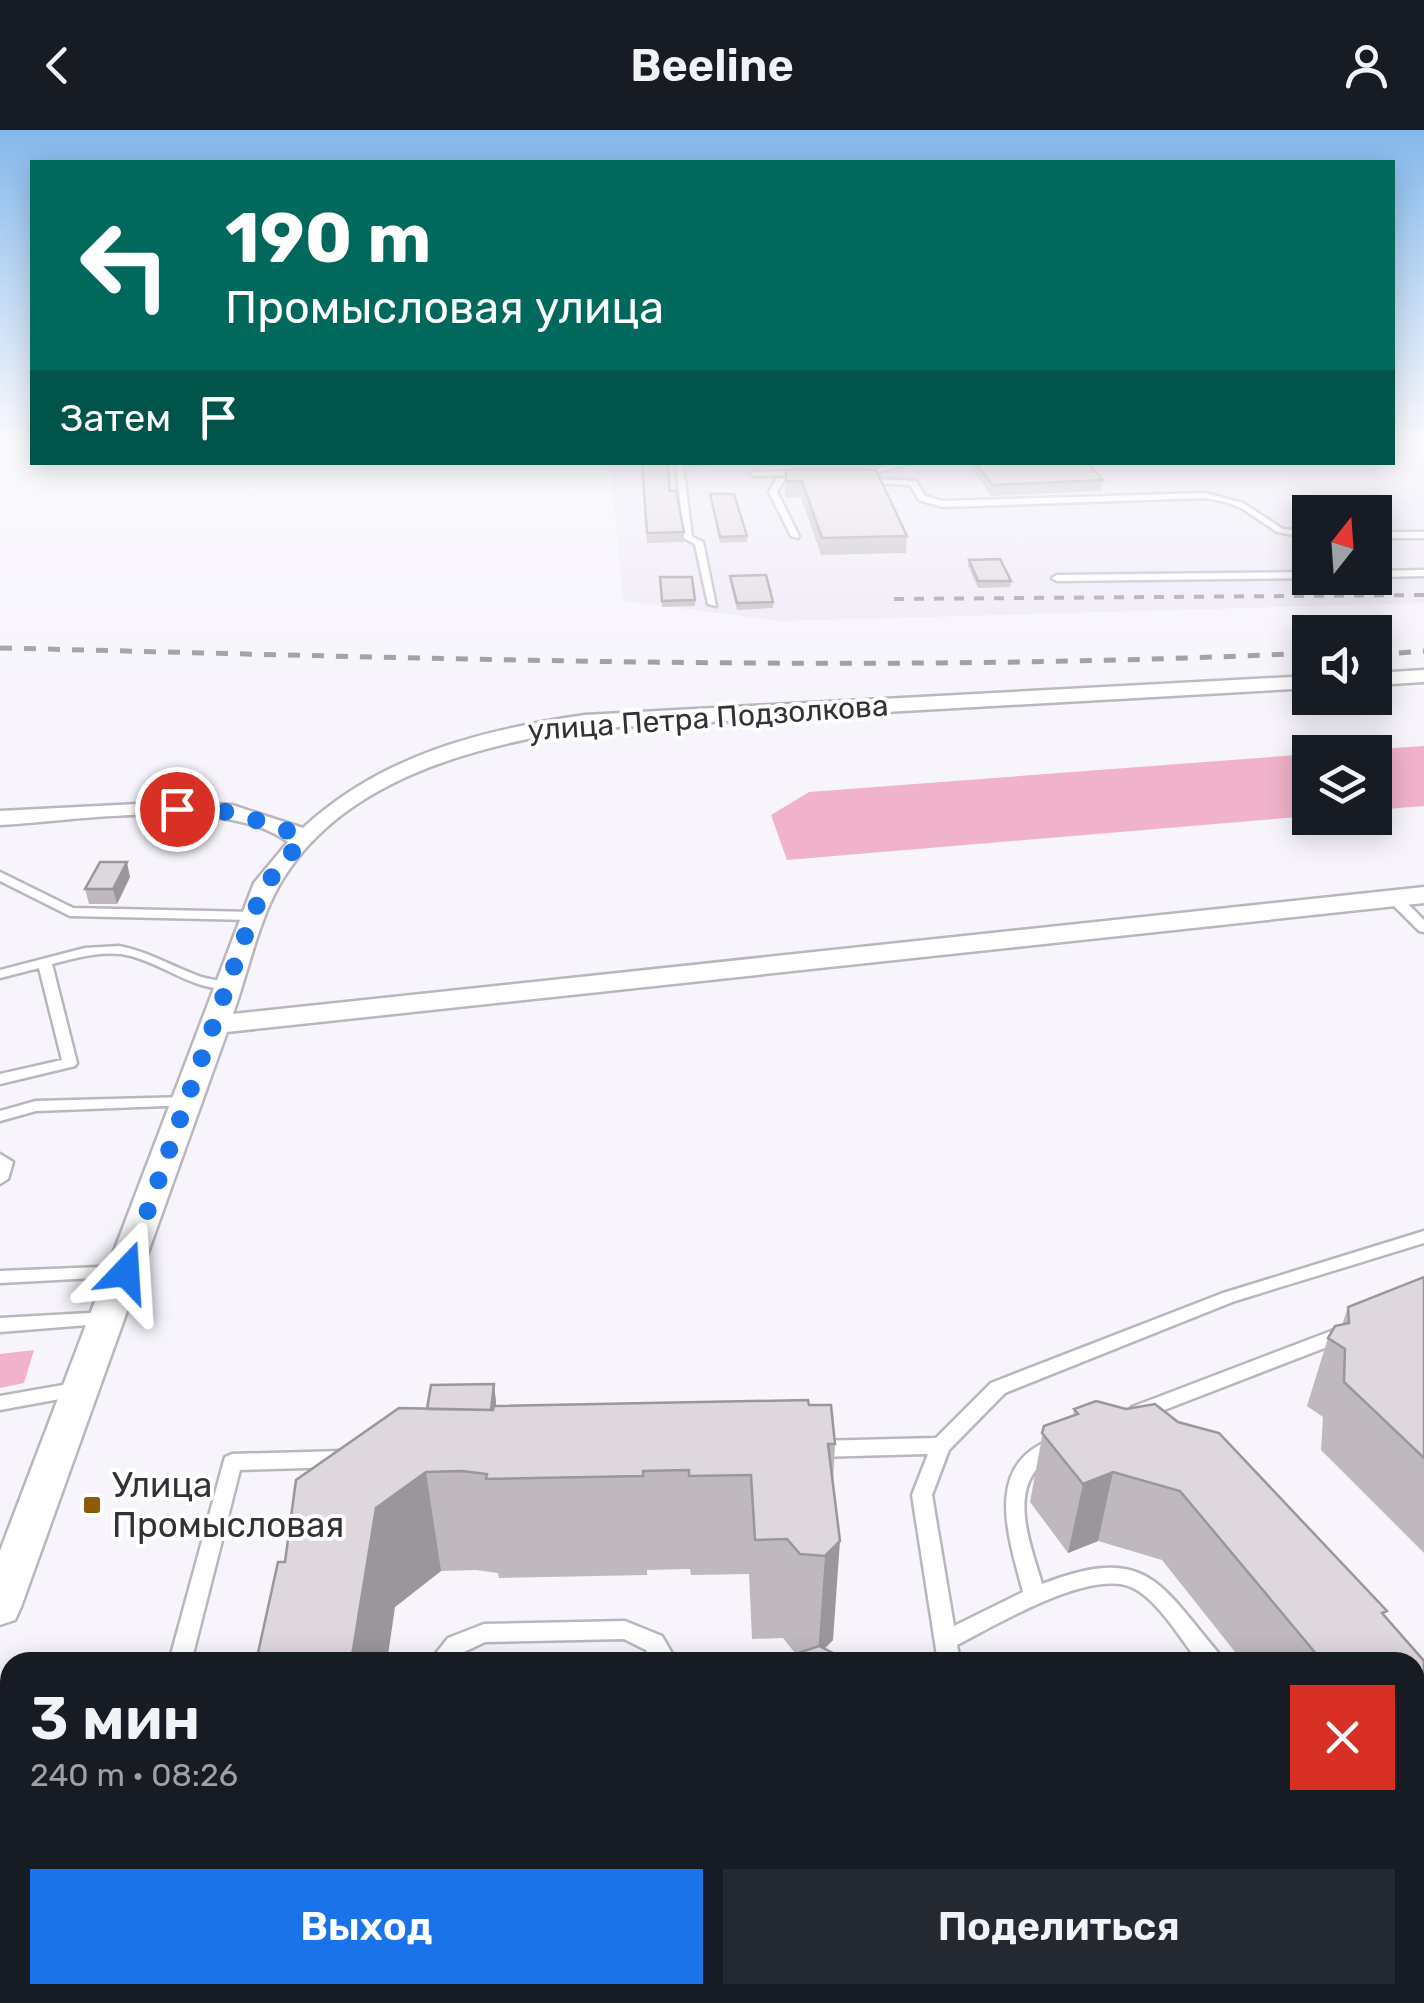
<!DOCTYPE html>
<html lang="ru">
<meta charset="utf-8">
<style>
:root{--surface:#171b24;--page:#242831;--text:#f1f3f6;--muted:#9ea1a6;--accent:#1a73e8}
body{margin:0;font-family:Rubik,sans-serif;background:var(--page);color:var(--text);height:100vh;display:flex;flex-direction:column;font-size:38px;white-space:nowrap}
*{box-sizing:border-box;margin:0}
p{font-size:32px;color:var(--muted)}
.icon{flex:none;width:55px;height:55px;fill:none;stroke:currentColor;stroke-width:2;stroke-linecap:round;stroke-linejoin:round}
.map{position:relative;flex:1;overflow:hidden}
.panel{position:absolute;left:0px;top:1522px;width:1425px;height:352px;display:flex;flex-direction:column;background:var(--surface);border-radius:30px 30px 0 0;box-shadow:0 5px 25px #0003}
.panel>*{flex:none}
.top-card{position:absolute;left:30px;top:30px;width:1365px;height:305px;border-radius:0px;box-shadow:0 5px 25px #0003;background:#00695c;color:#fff;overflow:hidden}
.needle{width:65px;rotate:17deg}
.buttons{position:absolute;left:1292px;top:365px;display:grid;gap:20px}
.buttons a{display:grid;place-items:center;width:100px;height:100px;border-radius:0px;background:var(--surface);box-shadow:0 5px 25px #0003;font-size:50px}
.pin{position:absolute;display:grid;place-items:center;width:85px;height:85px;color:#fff;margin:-42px;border:5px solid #fff;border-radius:50%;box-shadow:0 2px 10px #0007}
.me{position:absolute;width:110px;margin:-55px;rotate:20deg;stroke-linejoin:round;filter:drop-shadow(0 0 8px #0008)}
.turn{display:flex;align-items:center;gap:35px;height:210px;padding:0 30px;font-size:45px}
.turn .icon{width:130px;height:130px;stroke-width:2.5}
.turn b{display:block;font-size:70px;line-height:85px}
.then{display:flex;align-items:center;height:95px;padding:0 30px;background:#0003;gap:20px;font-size:38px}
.round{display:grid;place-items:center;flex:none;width:105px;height:105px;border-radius:0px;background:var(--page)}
.overview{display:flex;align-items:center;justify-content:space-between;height:170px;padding:0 30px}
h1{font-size:60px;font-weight:600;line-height:75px}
.button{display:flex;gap:20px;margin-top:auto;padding:20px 30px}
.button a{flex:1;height:115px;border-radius:0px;background:var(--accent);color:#fff;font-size:40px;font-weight:600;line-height:115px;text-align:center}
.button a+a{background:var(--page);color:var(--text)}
header{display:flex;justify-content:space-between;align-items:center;height:130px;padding:0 30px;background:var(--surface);font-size:45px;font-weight:600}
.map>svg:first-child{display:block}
.built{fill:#eee8f7;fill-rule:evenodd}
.green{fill:#f1b3ca}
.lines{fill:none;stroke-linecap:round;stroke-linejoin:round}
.lane-casing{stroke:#b9b6be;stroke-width:5}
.street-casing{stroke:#b9b6be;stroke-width:5}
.lane{fill:#fff;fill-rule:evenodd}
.street{fill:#fff;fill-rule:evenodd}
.rail-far1{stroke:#929095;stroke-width:4;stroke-dasharray:10 10;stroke-linecap:butt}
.rail{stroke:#929095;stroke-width:5;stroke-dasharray:12 12;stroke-linecap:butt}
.wall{fill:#bfb9be}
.shaded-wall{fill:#9b969b}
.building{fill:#ded7dd;stroke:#9b969b;stroke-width:2.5}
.route{stroke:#1a73e8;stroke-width:18;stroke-dasharray:0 32.4}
.poi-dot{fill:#8d5a08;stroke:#fff;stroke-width:4}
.labels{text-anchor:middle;stroke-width:8;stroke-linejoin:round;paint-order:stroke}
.street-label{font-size:30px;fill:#323134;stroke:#fff}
.near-poi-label{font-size:35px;fill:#323134;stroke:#fff;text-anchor:start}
</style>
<header><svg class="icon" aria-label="back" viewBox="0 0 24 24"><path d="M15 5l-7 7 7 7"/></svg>Beeline<svg class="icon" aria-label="person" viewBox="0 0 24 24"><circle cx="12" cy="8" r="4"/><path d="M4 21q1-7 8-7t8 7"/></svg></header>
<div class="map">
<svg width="1424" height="1873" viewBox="0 0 1424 1873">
<rect width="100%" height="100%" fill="#f7f4fc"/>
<path class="built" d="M1393,313L1424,320V473L782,491L623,471L610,333L1392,332ZM1310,382H1375V448H1310Z"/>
<path class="green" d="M1424,616V676L1375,680V622H1333Z
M1310,624V686L787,730L771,685L809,662Z
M34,1220L24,1253L0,1258V1224Z"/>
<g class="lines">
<defs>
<path id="lane" d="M676,332H715L683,336L692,407L703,412L716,476L708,474L695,414L684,408Z
M900,332H916L878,342L874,340Z
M790,341L794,343L793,345L754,346L750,344L754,342Z
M777,348H803L807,350L803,352H783L777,362L799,406L798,408L791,406L769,362Z
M861,348L916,351L925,366L943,371L1205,363L1243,373L1283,399L1310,402V408L1277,402L1243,379L1226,372L1205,368L943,377L919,370L910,355L858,352V348Z
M1375,402H1424V408H1375Z
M1424,440V446L1375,447V441Z
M1310,442V448L1057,451L1052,448L1057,445Z
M0,742L73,778L252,782L259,786L252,790L70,786L0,751Z
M1394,764L1399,765L1424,790V802L1419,801L1389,771L1387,768Z
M119,816C147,821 169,835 196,845C209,851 224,849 235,856L228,860C185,856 167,836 131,826C106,819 76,828 52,834L77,933L75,936L0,954V944L62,930L39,838L0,848V840L85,818Z
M187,967L192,969L195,972L192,975L36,981L0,991V981L36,971Z
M0,1024L13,1032L8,1049L0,1054Z
M1424,1101V1113L1235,1171L1005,1263L949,1320L932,1365L954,1496L1023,1462C1009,1408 982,1334 1053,1309L1060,1312L1063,1317C1055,1328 1041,1332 1033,1344C1013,1375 1033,1422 1042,1454C1146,1414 1158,1451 1220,1525L1223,1532H1199C1181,1510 1158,1469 1131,1457C1089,1439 996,1495 957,1515L960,1532H938L912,1365L928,1324L815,1327L808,1324L805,1319L808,1314L815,1311L936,1308L991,1253L1223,1163Z
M126,1136L132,1138L135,1142L132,1146L0,1153V1141Z
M107,1182L113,1183L116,1188L113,1193L0,1202V1188Z
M1347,1195L1353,1197L1356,1202L1353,1207L1146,1287L1139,1289L1132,1287L1129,1282L1132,1277Z
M80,1252L87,1254L89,1259L87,1264L0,1280V1266Z
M342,1321L349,1324L352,1329L349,1334L342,1337L240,1340L191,1532H169L225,1327L232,1324Z
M625,1491L662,1506L677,1532H654L646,1520L624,1509L485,1512L464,1522L454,1532H429L448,1508L484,1494Z
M83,1865H109L107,1873H81Z
M381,1865H407L406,1873H380Z
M655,1865H682L679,1873H652Z
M989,1865H1015L1016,1873H990Z
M1081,1865H1107L1109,1873H1083Z"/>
<path id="street" d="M1424,540V552L1375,555V543Z
M1310,546V558L585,599C476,615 340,650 280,754C259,789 247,845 233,884L1424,757V773L227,902L21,1477L15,1490L0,1495V1421L254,753L288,712C225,665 76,691 0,695V681L177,672L232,675L303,698C382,625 481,600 585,585Z"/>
</defs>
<use href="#lane" class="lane-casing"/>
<use href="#street" class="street-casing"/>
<use href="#lane" class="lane"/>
<use href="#street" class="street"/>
<path class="rail-far1" d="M894,469L1424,465"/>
<path class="rail" d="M0,518C437,528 873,544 1310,523
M1375,525L1424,521"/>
</g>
<path class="wall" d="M641,332L670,361L684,402V412L647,413Z
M756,332H886L870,338V340L907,406L906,423L821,425L801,367L785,368L786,340H794L793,337L758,338Z
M967,332H1086L1103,350L1101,361L991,366Z
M710,364L747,406V412L720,413Z
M969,430L1011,451L1010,457L978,458L968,436Z
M730,446L773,472V478L737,480L730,452Z
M660,447L695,470V476L662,477Z
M130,747L117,774H89L85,759Z
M1424,1147V1423L1321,1320L1323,1287L1307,1276L1328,1208L1342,1195L1348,1177Z
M496,1271V1276L809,1275L835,1314L833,1353V1510L825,1519L797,1523H795L783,1508L752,1509L749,1444L691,1445L690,1439L647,1440V1445L499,1448L498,1443L476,1440L441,1441L395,1477L285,1432L427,1279Z
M1074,1279L1385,1486L1424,1530V1873L1415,1865V1532H1243L1162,1430L1098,1411L1068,1423L1030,1372L1044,1296L1073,1286Z
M1136,1865H1290L1275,1873H1137Z"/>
<path class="shaded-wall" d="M868,332H886L870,338V334Z
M127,732L130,747L117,774L113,759Z
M494,1254L496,1271L492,1309L490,1291Z
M426,1342L441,1441L395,1477L387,1532H351L376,1378Z
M1113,1342L1098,1411L1068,1423L1083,1354Z
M840,1411L833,1510L818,1524L825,1426Z
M305,1865H338L337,1873H307Z
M1194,1865H1290L1275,1873H1179Z"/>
<path class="building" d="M642,332H667L670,361H676L684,402L647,403Z
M797,332H870V334H798Z
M975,332H1086L1103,350L992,355Z
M786,340H876L907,406L822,408L802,351H786Z
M710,364H734L747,406L720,407Z
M1000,429L1011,451H978L969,430Z
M766,445L773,472L737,473L730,446Z
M660,447H692L695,470L662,471Z
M100,732H127L113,759H85Z
M1424,1147V1328L1344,1252L1345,1219L1328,1208L1335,1196L1349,1193L1348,1177Z
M494,1254L491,1280L427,1279L431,1255Z
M808,1270L809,1275H831L835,1314H828L840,1411L825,1426L800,1424L787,1409L755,1410L751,1345L689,1346V1340L643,1341V1346L486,1349L487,1344L462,1341L426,1342L376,1378L351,1532H256L278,1432H285L296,1350L399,1278L493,1280L494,1276Z
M1096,1271L1126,1279L1155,1274L1178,1292L1219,1303L1387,1481L1382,1483L1424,1531V1785L1415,1774V1532H1323L1180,1361L1113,1342L1083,1354L1042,1303L1044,1296L1078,1284L1074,1279Z
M819,1516L841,1527L844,1532H790L795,1524Z
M1424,1839V1873H1362L1376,1865H1415V1843Z
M184,1865H315L322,1873H182Z
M742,1865H884V1873H735Z
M1172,1865H1194L1179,1873H1174Z"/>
<linearGradient id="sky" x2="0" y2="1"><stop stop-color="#84b8ec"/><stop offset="0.54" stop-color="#fbfafe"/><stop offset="1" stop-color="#fbfafe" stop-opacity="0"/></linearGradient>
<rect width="1424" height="573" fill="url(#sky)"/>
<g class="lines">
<path class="route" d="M126,1142L252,786L267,753L301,711L294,703L232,682L177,679"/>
</g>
<rect class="poi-dot" x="82" y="1365" width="20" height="20" rx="5"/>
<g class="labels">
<g class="street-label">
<text transform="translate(708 588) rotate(-4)" y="10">улица Петра Подзолкова</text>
</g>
<g class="near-poi-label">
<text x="112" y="1367">Улица<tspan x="112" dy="40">Промысловая</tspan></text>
</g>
</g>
</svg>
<div class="buttons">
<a><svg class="needle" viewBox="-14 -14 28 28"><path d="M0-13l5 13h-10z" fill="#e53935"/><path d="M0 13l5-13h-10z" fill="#9ea1a6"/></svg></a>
<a><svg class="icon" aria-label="sound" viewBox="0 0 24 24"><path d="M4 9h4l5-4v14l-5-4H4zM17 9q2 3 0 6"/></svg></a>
<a><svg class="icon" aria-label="layers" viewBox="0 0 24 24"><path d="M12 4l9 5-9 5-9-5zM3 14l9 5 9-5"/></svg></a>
</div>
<div class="pin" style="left:177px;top:679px;background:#d93025"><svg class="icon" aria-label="arrive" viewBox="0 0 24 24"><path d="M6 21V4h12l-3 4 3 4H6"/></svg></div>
<svg class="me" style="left:126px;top:1142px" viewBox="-20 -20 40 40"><path d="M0-17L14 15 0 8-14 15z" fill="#1a73e8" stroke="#fff" stroke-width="4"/></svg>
<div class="top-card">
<div class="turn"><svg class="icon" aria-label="left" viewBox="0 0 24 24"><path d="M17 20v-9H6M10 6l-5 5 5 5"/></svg><div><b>190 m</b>Промысловая улица</div></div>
<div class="then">Затем<svg class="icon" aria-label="arrive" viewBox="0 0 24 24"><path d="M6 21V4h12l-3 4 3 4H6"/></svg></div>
</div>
<section class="panel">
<div class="overview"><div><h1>3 мин</h1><p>240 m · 08:26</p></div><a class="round" style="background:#d93025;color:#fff"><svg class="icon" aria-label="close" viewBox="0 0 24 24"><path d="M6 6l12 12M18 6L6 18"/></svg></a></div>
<div class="button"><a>Выход</a><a>Поделиться</a></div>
</section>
</div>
